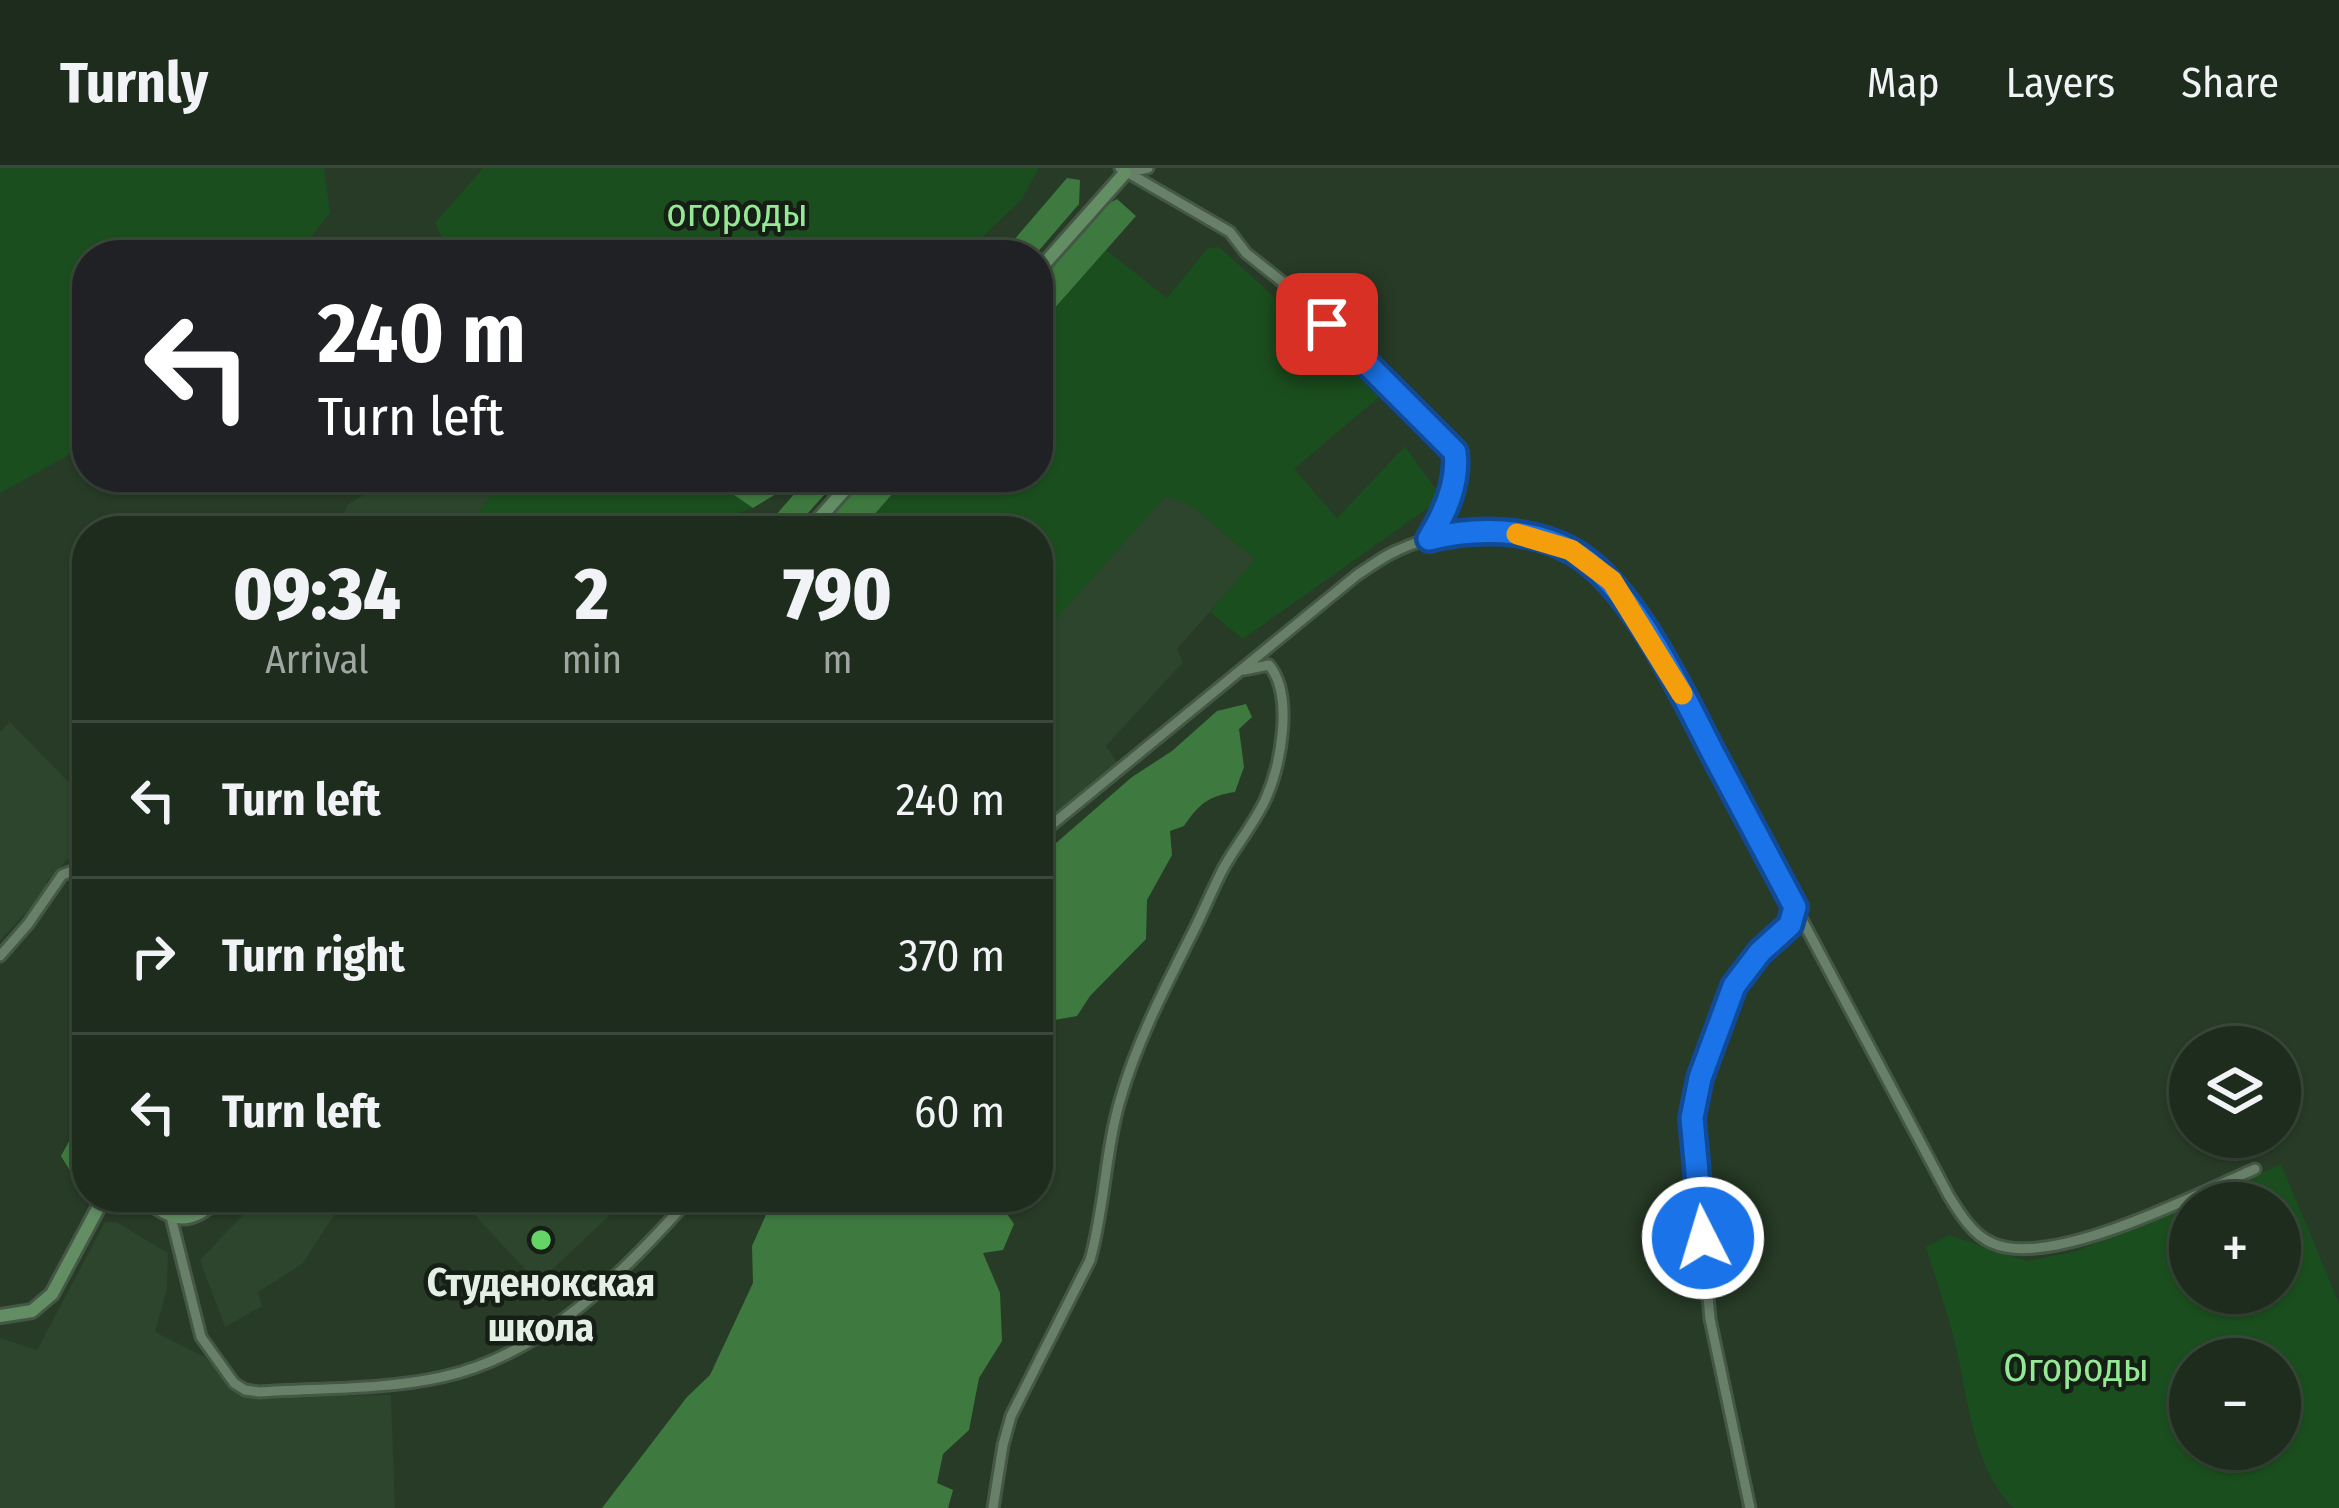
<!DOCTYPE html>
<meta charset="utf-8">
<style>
:root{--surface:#1d2c1c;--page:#253425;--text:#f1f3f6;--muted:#a0a7a3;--line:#3b483b}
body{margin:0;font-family:"Fira Sans Condensed",sans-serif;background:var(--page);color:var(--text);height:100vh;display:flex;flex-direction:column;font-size:45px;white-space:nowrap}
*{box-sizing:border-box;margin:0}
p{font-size:39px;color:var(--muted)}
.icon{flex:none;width:66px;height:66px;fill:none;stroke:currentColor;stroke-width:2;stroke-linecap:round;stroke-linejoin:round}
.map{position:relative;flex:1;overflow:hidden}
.side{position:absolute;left:72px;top:348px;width:981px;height:696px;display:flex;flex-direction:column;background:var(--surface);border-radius:48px;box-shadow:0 3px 9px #0004,0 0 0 3px var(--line)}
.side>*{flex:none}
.guide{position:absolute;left:72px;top:72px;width:981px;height:252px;border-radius:48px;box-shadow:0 3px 9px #0004,0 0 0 3px var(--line);background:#202124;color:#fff;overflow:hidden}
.fabs{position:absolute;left:2169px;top:858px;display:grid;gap:24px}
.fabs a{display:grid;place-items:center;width:132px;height:132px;border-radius:50%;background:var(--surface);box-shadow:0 3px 9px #0004,0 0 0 3px var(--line);font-size:60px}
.pin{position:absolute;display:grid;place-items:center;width:102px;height:102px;color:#fff;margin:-51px;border-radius:24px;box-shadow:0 6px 18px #0006}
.me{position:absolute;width:132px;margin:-66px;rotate:355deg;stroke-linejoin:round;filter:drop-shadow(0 0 9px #0008)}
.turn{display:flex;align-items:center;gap:42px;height:252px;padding:0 48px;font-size:54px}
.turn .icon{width:156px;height:156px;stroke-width:2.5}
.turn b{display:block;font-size:84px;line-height:102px}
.eta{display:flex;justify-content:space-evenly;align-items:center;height:204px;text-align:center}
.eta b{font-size:72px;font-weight:800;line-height:84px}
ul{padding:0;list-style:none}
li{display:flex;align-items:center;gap:36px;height:156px;padding:0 48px;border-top:3px solid var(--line)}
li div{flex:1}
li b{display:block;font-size:45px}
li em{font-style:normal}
header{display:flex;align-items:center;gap:72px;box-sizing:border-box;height:168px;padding:0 60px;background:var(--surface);border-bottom:3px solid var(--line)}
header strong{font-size:57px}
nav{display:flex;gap:66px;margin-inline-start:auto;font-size:42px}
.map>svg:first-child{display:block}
.built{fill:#2c452c}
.green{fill:#1b4e1e;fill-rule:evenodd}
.forest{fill:#3e7a3f}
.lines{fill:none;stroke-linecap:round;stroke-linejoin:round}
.street-casing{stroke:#455846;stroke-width:15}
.secondary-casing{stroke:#455846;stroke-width:18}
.street{stroke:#687f68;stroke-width:9}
.secondary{stroke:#638e64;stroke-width:12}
.route-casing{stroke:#114b97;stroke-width:30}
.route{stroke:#1a73e8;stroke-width:21}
.slow{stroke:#f59e0b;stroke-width:21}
.poi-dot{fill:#64d468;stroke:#161f16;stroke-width:4.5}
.labels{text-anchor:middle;stroke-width:9;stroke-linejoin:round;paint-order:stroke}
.park-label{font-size:39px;fill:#95e995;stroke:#161f16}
.poi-label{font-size:39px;font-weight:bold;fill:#e3f0e3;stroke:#161f16}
</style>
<header>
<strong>Turnly</strong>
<nav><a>Map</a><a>Layers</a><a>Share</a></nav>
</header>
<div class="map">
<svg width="2339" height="1340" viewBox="0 0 2339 1340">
<rect width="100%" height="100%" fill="#273b26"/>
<path class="built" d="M393,309H404L423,319L433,309H494L500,314L466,363H337L347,337Z
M1166,327L1193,339L1256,392L1177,481L1183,494L1106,578L1117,594L1038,658V471Z
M10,554L87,633V672L46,714L49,719L0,773V564Z
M260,1029H346L302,1096L258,1124L262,1138L225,1159L200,1092Z
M458,1029H629L538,1115Z
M105,1054H116L168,1085L167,1121L155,1164L205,1189L242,1229L391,1227L395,1340H0V1170L37,1182Z"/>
<path class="green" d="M0,0H324L330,45L296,87H87V277L0,325Z
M483,0H1039L1022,31L964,87H892L869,69L852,87H452L435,55Z
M1219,79L1303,155L1379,229L1294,301L1337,350L1405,278L1442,330L1243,471L1210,444L1255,391L1193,339L1166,328L1038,471V363H860L907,309H1038V159L1106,82L1167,130L1208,80Z
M506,309H708L753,340L723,351L713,363H466L500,314Z
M2281,996L2339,1135V1340H2014C1971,1299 1968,1225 1954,1171C1946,1140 1935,1109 1926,1079L1949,1067L2027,1093L2077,1083L2190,1036V1125H2280V1035H2193ZM2280,1191V1281H2190V1191Z"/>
<path class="forest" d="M1067,10L1080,12L1079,36L1035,87H1001Z
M1117,31L1136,48L1038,159V114L1106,37Z
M708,309H795L781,323L753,340Z
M809,309H840L792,363H762Z
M865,309H907L860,363H817Z
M1246,536L1252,549L1239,561L1244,599L1235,624C1208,628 1199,636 1184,658L1170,663L1172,687L1147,732L1146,771L1090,828L1077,848L1038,855V694L1048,682L1132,609L1172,583L1217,543Z
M87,952V1013L77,1014L61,988L78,957Z
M774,1029H995L1014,1056L1003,1082L983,1085L1000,1125L1002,1173L979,1210L969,1262L943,1286L937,1315L953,1322L948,1340H602L687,1229L710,1207L753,1115L752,1078Z"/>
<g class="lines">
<defs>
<path id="street" d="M1120,0L1230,64L1246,85L1295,124L1455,284C1459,315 1446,344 1430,369
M1125,5L1148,0
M1038,668L1357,407C1370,399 1382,389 1396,383C1464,351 1557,356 1610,412C1637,440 1655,480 1675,513L1949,1028C1960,1046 1973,1067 1992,1075C2050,1102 2197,1026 2255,1001
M0,788L28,756L62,707L87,697
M171,1049L201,1169L234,1215L245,1222L259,1224C319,1220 383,1222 442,1209C544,1187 624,1104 691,1029
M993,1340L1003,1277L1011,1248L1090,1092C1105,1039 1105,982 1121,929C1138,870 1168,814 1195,760C1205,740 1213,720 1223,701C1236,677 1255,655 1266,630C1281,596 1294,527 1269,497L1244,502
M1750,1340L1710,1151L1692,950L1700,910L1734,818L1759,784L1790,757L1795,739"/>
<path id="secondary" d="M1038,103L1125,5
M808,363L856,309
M139,1029C175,1051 186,1061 220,1029
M0,1148L32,1143L52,1126L104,1029"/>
</defs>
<use href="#street" class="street-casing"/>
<use href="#secondary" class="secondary-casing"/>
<use href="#street" class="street"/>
<use href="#secondary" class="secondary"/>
</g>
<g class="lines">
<defs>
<path id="route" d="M1327,156L1455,284C1459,315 1445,345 1429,371C1475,359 1530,360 1572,383C1632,416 1682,525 1713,585C1740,636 1768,688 1795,739L1790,757L1760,784L1734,818L1700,910L1692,950L1703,1070"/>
</defs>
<use href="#route" class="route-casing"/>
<use href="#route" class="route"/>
<path class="slow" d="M1517,366L1571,382L1612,413L1682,526"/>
</g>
<circle class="poi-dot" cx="541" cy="1072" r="12"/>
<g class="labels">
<g class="park-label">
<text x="737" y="58">огороды</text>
<text x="2076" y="1213">Огороды</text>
</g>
<g class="poi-label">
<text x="541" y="1128">Студенокская<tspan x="541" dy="45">школа</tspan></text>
</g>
</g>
</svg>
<div class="fabs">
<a><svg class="icon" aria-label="layers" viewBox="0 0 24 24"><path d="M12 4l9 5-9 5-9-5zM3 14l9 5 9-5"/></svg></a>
<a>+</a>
<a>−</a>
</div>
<div class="pin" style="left:1327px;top:156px;background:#d93025"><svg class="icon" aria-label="arrive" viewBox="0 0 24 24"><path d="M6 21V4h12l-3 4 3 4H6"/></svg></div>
<svg class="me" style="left:1703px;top:1070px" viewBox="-20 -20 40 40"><circle r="17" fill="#1a73e8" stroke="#fff" stroke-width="3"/><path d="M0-11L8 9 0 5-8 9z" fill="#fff"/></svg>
<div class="guide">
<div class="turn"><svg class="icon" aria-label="left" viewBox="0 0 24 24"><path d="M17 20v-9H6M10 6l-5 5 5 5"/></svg><div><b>240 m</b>Turn left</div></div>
</div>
<section class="side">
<div class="eta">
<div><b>09:34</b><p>Arrival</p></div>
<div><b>2</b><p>min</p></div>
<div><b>790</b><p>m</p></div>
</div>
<ul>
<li><svg class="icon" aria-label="left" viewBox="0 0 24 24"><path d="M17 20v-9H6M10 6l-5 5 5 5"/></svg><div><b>Turn left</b></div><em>240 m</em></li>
<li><svg class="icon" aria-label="right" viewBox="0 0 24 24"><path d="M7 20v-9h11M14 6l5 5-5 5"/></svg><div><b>Turn right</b></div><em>370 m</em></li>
<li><svg class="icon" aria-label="left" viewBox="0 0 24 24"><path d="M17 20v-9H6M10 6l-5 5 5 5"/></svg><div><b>Turn left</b></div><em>60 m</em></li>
</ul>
</section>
</div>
